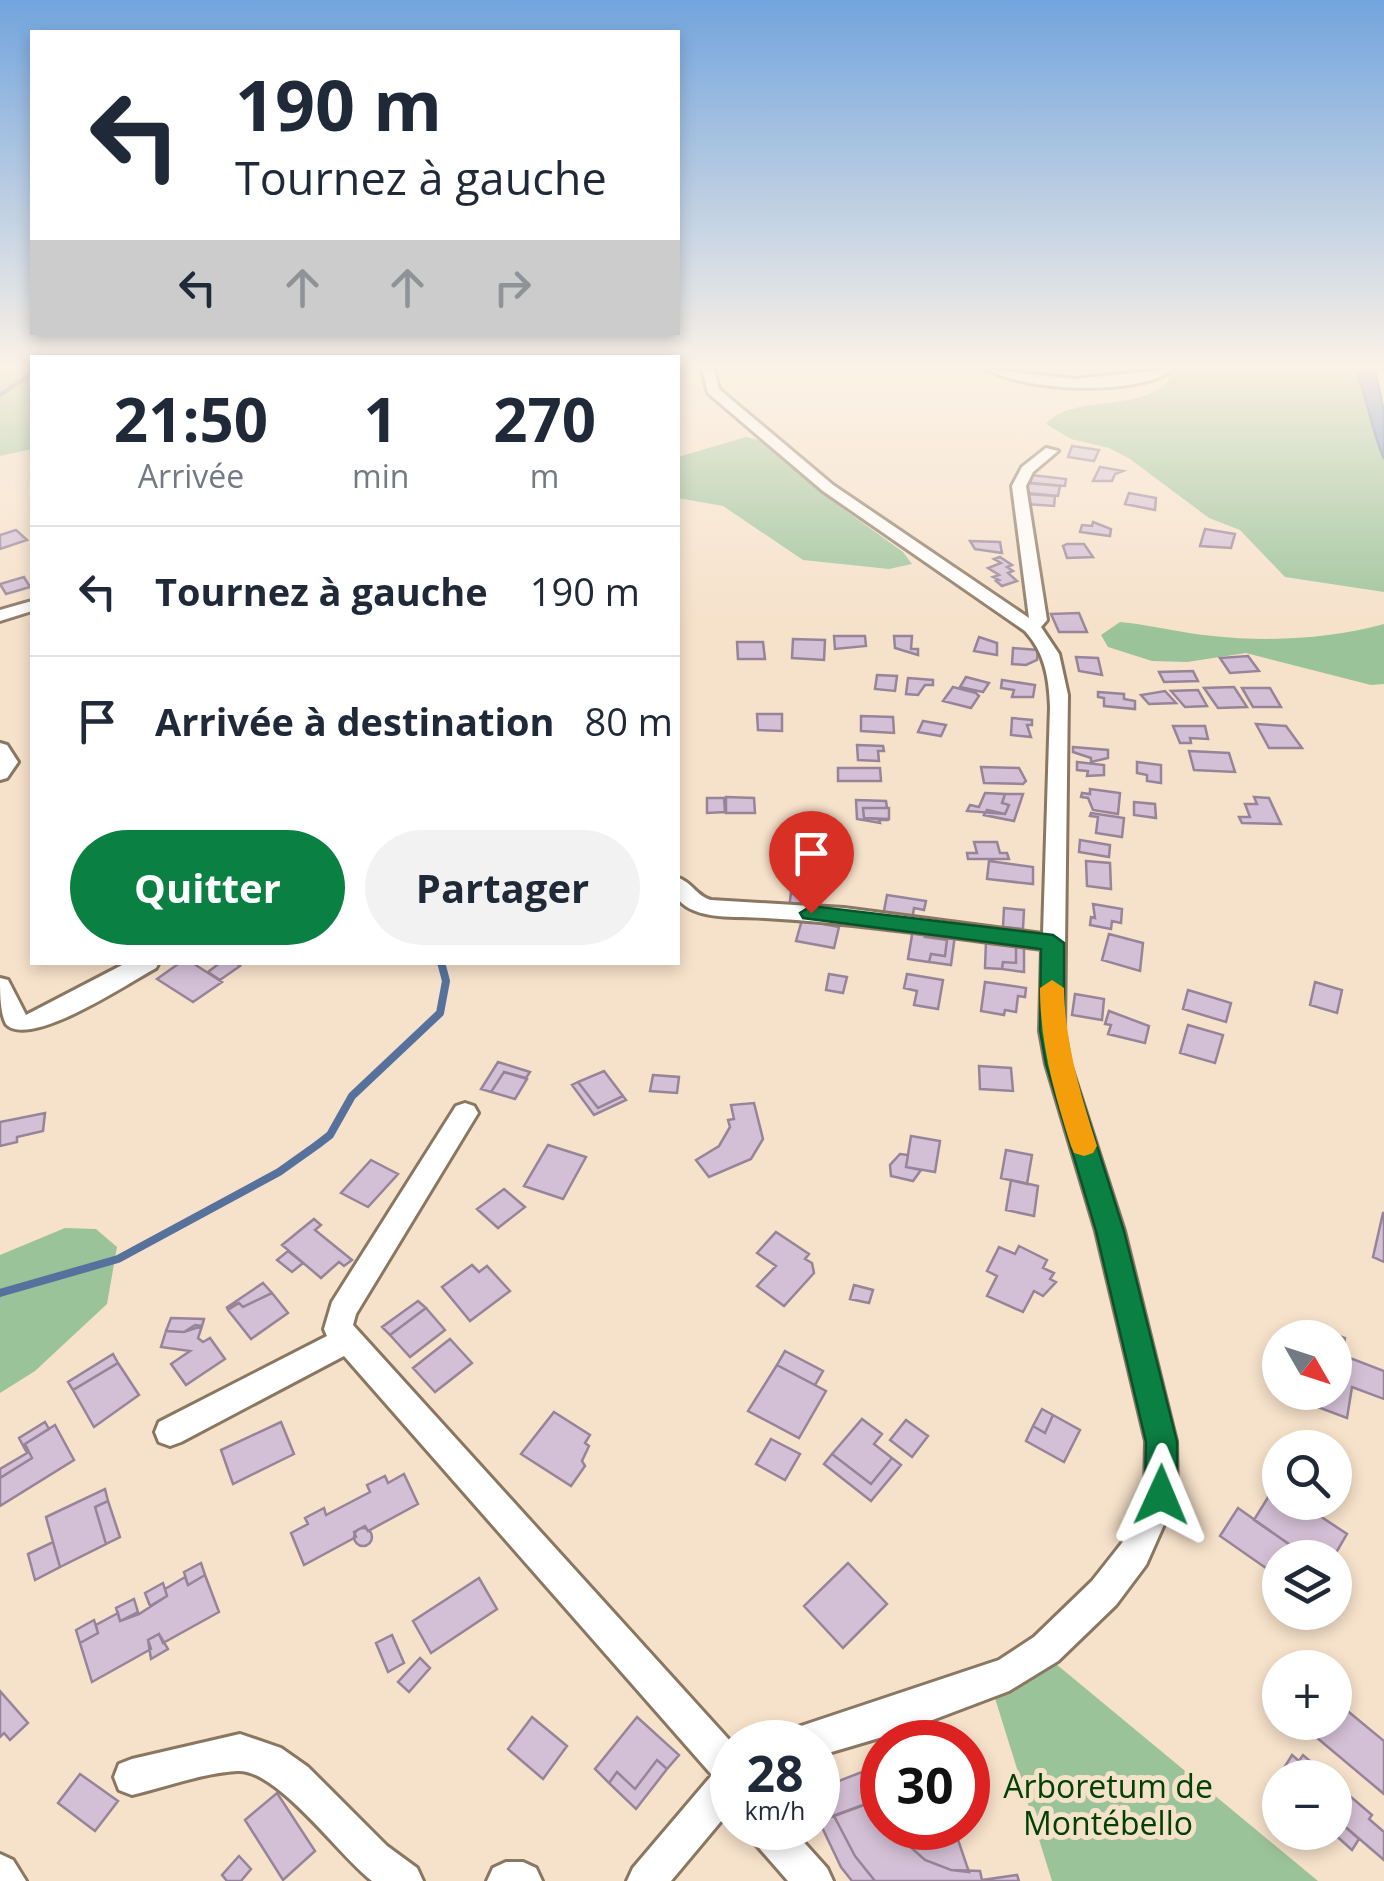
<!DOCTYPE html>
<html lang="fr">
<meta charset="utf-8">
<style>
:root{--surface:#fff;--page:#f2f2f3;--text:#1f2937;--muted:#747a83;--line:#e0e1e3;--accent:#0b8043}
body{margin:0;font-family:"Open Sans",sans-serif;background:var(--page);color:var(--text);height:100vh;display:flex;flex-direction:column;font-size:38px;white-space:nowrap}
*{box-sizing:border-box;margin:0}
p{font-size:32px;color:var(--muted)}
.icon{flex:none;width:55px;height:55px;fill:none;stroke:currentColor;stroke-width:2;stroke-linecap:round;stroke-linejoin:round}
.map{position:relative;flex:1;overflow:hidden}
.sheet{position:absolute;left:30px;top:355px;width:650px;height:610px;display:flex;flex-direction:column;background:var(--surface);border-radius:0px;box-shadow:0 5px 15px #0003}
.sheet>*{flex:none}
.banner{position:absolute;left:30px;top:30px;width:650px;height:305px;border-radius:0px;box-shadow:0 5px 15px #0003;background:#fff;color:var(--text);overflow:hidden}
.needle{width:65px;rotate:129deg}
.buttons{position:absolute;left:1262px;top:1320px;display:grid;gap:20px}
.buttons a{display:grid;place-items:center;width:90px;height:90px;border-radius:50%;background:var(--surface);box-shadow:0 5px 15px #0003;font-size:50px}
.speed{position:absolute;left:710px;top:1720px;display:flex;gap:20px;font-size:50px;font-weight:700;text-align:center}
.speed>*{display:grid;place-content:center;width:130px;height:130px;border-radius:50%;background:var(--surface);box-shadow:0 5px 15px #0003;line-height:1}
.speed small{font-size:25px;font-weight:400}
.speed .limit{border:15px solid #d22;background:#fff;color:#111}
.pin{position:absolute;display:grid;place-items:center;width:85px;height:85px;color:#fff;margin:-102px -42px;border-radius:50% 50% 50% 0;rotate:-45deg;box-shadow:0 0 10px #0007}
.pin .icon{rotate:45deg}
.me{position:absolute;width:110px;margin:-55px;rotate:1deg;stroke-linejoin:round;filter:drop-shadow(0 0 8px #0008)}
.turn{display:flex;align-items:center;gap:35px;height:210px;padding:0 40px;font-size:45px}
.turn .icon{width:130px;height:130px;stroke-width:2.5}
.turn b{display:block;font-size:70px;line-height:85px}
.lanes{display:flex;align-items:center;height:95px;padding:0 40px;background:#0003;justify-content:center;gap:50px;direction:ltr}
.lanes .off{opacity:.35}
.eta{display:flex;justify-content:space-evenly;align-items:center;height:170px;text-align:center}
.eta b{font-size:60px;font-weight:700;line-height:70px}
.action{display:flex;gap:20px;margin-top:auto;padding:20px 40px}
.action a{flex:1;height:115px;border-radius:60px;background:var(--accent);color:#fff;font-size:40px;font-weight:700;line-height:115px;text-align:center}
.action a+a{background:var(--page);color:var(--text)}
ul{padding:0;list-style:none}
li{display:flex;align-items:center;gap:30px;height:130px;padding:0 40px;border-top:2px solid var(--line)}
li div{flex:1}
li b{display:block;font-size:38px}
li em{font-style:normal}
.map>svg:first-child{display:block}
.green{fill:#9bc399}
.water{fill:#618ccc;stroke:#56729c;stroke-width:2.5}
.lines{fill:none;stroke-linecap:round;stroke-linejoin:round}
.stream-far1{stroke:#56729c;stroke-width:4}
.stream{stroke:#56729c;stroke-width:8}
.building{fill:#d4c0d6;stroke:#978498;stroke-width:2.5}
.minor-casing{stroke:#897762;stroke-width:6}
.minor{fill:#fff;fill-rule:evenodd}
.route{fill:#0b8043;stroke:#07532c;stroke-width:2.5}
.slow{fill:#f59e0b}
.labels{text-anchor:middle;stroke-width:10;stroke-linejoin:round;paint-order:stroke}
.near-park-label{font-size:32px;fill:#004203;stroke:#f6e1ca}
</style>
<div class="map">
<svg width="1384" height="1881" viewBox="0 0 1384 1881">
<rect width="100%" height="100%" fill="#f6e1ca"/>
<path class="green" d="M0,369H32V449L0,456Z
M1176,369H1367L1384,425V592L1285,577L1240,530L1209,518L1130,459L1109,448L1071,439L1046,424C1073,391 1153,418 1176,369Z
M746,437L763,441L831,500L903,552L912,564L889,569L803,560L723,506L678,498V457Z
M1120,622C1151,625 1181,633 1213,636C1268,642 1330,639 1384,624V684L1371,685L1246,653L1187,662L1152,661L1108,647L1101,635Z
M65,1228L96,1229L117,1247L107,1304L35,1371L0,1393V1255Z
M1056,1664L1318,1881H1052L994,1695Z"/>
<path class="water" d="M1355,369H1374L1376,374L1384,412V459C1371,429 1368,398 1355,369Z"/>
<g class="lines">
<path class="stream-far1" d="M0,395L32,373"/>
<path class="stream" d="M0,1293L118,1259L279,1172L317,1145L330,1135L352,1096L440,1013L446,981L441,962"/>
</g>
<path class="building" d="M1072,446L1099,450L1094,461L1068,457Z
M1100,467L1123,471L1115,474L1112,481H1093Z
M1031,475L1066,479L1065,486L1031,483Z
M1028,483L1060,486L1058,496L1027,493Z
M1129,493L1156,498L1155,510L1125,504Z
M1027,494L1055,496L1054,506L1026,504Z
M1093,522L1111,529L1110,536L1080,532L1082,525L1092,526Z
M1205,529L1235,534L1231,548L1200,546Z
M16,530L27,540L0,549V535Z
M970,541L1000,542L1002,553L975,549Z
M1067,544H1084L1093,557L1067,558L1063,546Z
M1000,557L1012,565L1007,567L1013,571L1008,573L1017,581L1002,586L996,581L999,580L993,577L999,575L988,568L1001,563L994,559Z
M24,577L30,587L6,594L0,584Z
M1079,613L1087,632H1059L1051,614Z
M834,636H865L866,646L835,649Z
M894,636H912L911,649H918V655L895,648Z
M979,637L997,643V655L974,651Z
M793,639L825,640L824,660L792,658Z
M737,642H763L765,659H738Z
M1013,648L1038,650L1037,660L1026,665L1012,664Z
M1248,656L1259,671L1230,673L1220,658Z
M1076,657L1098,658L1102,675L1079,671Z
M1193,671L1198,681L1164,682L1159,672Z
M877,675L897,676L895,691L875,689Z
M966,677L989,683L983,692L960,687Z
M908,678L933,680V685H925L918,695L906,694Z
M1002,680L1035,685L1033,697H1012L1014,690L1001,688Z
M953,687L976,693L979,696L971,708L943,701Z
M1234,687L1247,707L1218,708L1204,688Z
M1242,688H1270L1281,707H1253Z
M1198,690L1207,706L1185,707L1171,691Z
M1165,691L1176,703L1149,704L1141,695Z
M1098,692L1124,694V699L1135,701V709L1104,706V698L1098,697Z
M757,714H782V731L758,730Z
M861,716L893,717L894,733L861,731Z
M1012,718L1032,720V725H1027L1031,737L1011,735Z
M923,721L946,725L941,736L918,732Z
M1256,724L1286,726L1302,748H1269Z
M1173,726H1205L1208,739L1190,738L1191,743H1180Z
M857,745L883,746L884,751H878L879,761L858,760Z
M1073,747L1108,750V758L1091,762V758L1073,752Z
M1189,751L1229,753L1235,772L1194,770Z
M1077,762L1104,765V775L1087,776L1088,771L1077,770Z
M1137,762L1161,765V783L1147,781V775L1137,773Z
M981,767L1019,768L1026,781L1023,784L984,783Z
M838,768H880L881,781H838Z
M1090,789L1120,793L1118,814L1093,810L1088,798L1081,797L1082,793L1090,794Z
M985,793L1005,794L1002,803L1009,805L1005,814L967,811L970,805L979,807Z
M1005,794H1023L1014,821L984,815L987,810L1005,814L1009,805L1002,803Z
M726,797L754,798L755,813H726Z
M1254,797L1269,798L1281,824L1242,823L1239,817H1250L1245,804H1257Z
M707,798H724L725,812L707,813Z
M856,800L886,801L887,808H863L864,818L889,820H879L880,823L857,819Z
M1134,802L1155,804L1156,818L1134,815Z
M863,808H889V819L864,818Z
M1091,813L1124,818L1122,837L1096,833L1098,817L1090,816Z
M1080,840L1110,845L1109,857L1079,852Z
M974,842H997L1000,853H1007L1009,859H968L967,853H977Z
M989,861L1033,867V884L987,879Z
M1086,861L1110,863L1111,889L1087,886Z
M791,893L816,896L814,910L789,908Z
M887,895L926,901L924,910L914,908L912,920L883,916Z
M1093,904L1122,909L1121,923L1112,921L1111,929L1090,925L1091,917L1095,918Z
M1004,908L1024,910L1023,929L1003,927Z
M802,920L839,927L834,948L796,941Z
M913,929L927,931L925,937L947,940L945,956L931,954L929,962L908,959Z
M927,931L955,935L951,965L929,962L931,954L945,956L947,940L925,937Z
M1109,934L1143,943L1140,971L1102,960Z
M986,941L1016,944V963L1003,962L1002,969L985,968Z
M1016,944L1024,945V972L1002,969L1003,962L1016,963Z
M181,962H191L222,982L193,1002L157,979Z
M221,962H235L240,966L220,980L208,972Z
M829,974L847,977L843,993L826,990Z
M907,974L943,980L938,1009L914,1005L917,991L904,988Z
M985,982L1026,988L1025,997L1018,996L1016,1012L1005,1010L1004,1015L981,1011Z
M1315,982L1342,990L1337,1013L1310,1005Z
M1188,990L1231,1003L1226,1022L1183,1009Z
M1075,994L1104,999L1102,1020L1072,1015Z
M1109,1011L1149,1026L1145,1043L1108,1034L1111,1025L1105,1024Z
M1188,1025L1223,1035L1215,1063L1180,1053Z
M498,1062L530,1072L526,1078L504,1072L491,1092L481,1089Z
M979,1066L1011,1068L1013,1091L980,1089Z
M604,1071L623,1096L598,1108L578,1082Z
M504,1072L527,1079L515,1099L491,1092Z
M653,1075L679,1077L677,1093L650,1091Z
M578,1082L598,1108L623,1096L626,1100L594,1115L572,1085Z
M754,1103L763,1139L751,1159L709,1177L696,1160L719,1146L730,1127L728,1120L734,1119L731,1105Z
M45,1113L43,1131L17,1137V1142L0,1146V1122Z
M911,1136L940,1141L935,1172L906,1167Z
M548,1145L586,1157L563,1199L524,1186Z
M1006,1150L1032,1155L1027,1184L1001,1178Z
M900,1154L908,1155L906,1167L921,1170L913,1181L891,1176L890,1165Z
M371,1160L398,1174L368,1207L341,1193Z
M1011,1180L1038,1186L1034,1216L1006,1210Z
M504,1189L525,1207L498,1228L477,1209Z
M1383,1213H1384V1262L1373,1257Z
M314,1219L321,1225L315,1230L352,1260L344,1266L339,1262L321,1278L282,1245Z
M776,1232L809,1254L805,1259L812,1263L814,1273L784,1306L757,1286L776,1266L757,1253Z
M1019,1246L1047,1260L1043,1268L1054,1273L1050,1279L1056,1282L1043,1296L1034,1291L1023,1312L987,1296L997,1276L987,1271L999,1247L1015,1254Z
M288,1251L303,1263L292,1272L277,1260Z
M472,1265L479,1272L487,1266L510,1291L470,1321L442,1287Z
M263,1283L272,1293L243,1307L239,1303L226,1308Z
M854,1285L873,1290L869,1303L850,1299Z
M272,1293L288,1313L251,1339L228,1310L239,1303L243,1307Z
M418,1301L426,1308L390,1335L382,1327Z
M426,1308L445,1330L410,1357L390,1335Z
M171,1318L204,1319L202,1326L184,1332L166,1331Z
M195,1325L202,1326L198,1338L203,1342L210,1338L225,1359L186,1385L171,1364L190,1351L161,1347L166,1331L184,1332Z
M1314,1327L1345,1338L1342,1355L1384,1371V1399L1352,1387L1347,1418L1291,1397L1292,1392H1335V1338H1312Z
M450,1339L472,1363L435,1392L413,1368Z
M785,1351L823,1371L815,1385L777,1365Z
M113,1354L118,1363L73,1390L68,1382Z
M118,1363L139,1395L94,1427L73,1390Z
M777,1365L826,1391L799,1438L748,1411Z
M1042,1409L1053,1415L1045,1433L1033,1426Z
M554,1412L590,1435L585,1443L589,1446L582,1461L585,1466L571,1486L521,1454Z
M1053,1415L1080,1430L1064,1462L1026,1441L1033,1426L1045,1433Z
M862,1419L882,1434L874,1444L892,1458L871,1484L832,1454Z
M906,1420L928,1436L912,1457L890,1440Z
M45,1422L49,1429L25,1444L32,1458L0,1478V1469L27,1453L19,1438Z
M281,1422L294,1454L233,1484L221,1450Z
M55,1425L74,1460L0,1506V1478L32,1458L25,1444Z
M771,1439L800,1454L785,1480L756,1464Z
M832,1454L871,1484L892,1458L901,1465L871,1501L824,1464Z
M404,1474L418,1504L368,1531L365,1526L354,1532L356,1537L304,1565L291,1533L308,1524L305,1518L324,1508L326,1515L370,1492L367,1485L385,1476L388,1483Z
M1275,1486L1280,1490V1502H1299L1347,1534L1333,1558H1287L1293,1547L1254,1520Z
M105,1489L108,1501L95,1507L106,1544L60,1567L46,1517Z
M108,1501L120,1537L106,1544L95,1507Z
M1238,1508L1293,1547L1287,1558H1280L1276,1575L1220,1536Z
M354 1537a9 9 0 1 1 18 0a9 9 0 1 1-18 0Z
M53,1542L60,1567L35,1580L28,1554Z
M201,1563L205,1575L188,1585L184,1572Z
M848,1563L887,1604L843,1648L804,1606Z
M205,1575L219,1612L163,1643L159,1634L148,1640L151,1649L92,1682L80,1643L98,1633L96,1625L118,1613L120,1621L139,1614L167,1596L165,1589L185,1577L188,1585Z
M479,1578L497,1609L431,1653L413,1621Z
M163,1583L167,1596L150,1606L145,1593Z
M134,1599L138,1612L120,1621L116,1608Z
M94,1620L98,1633L80,1643L76,1630Z
M159,1634L168,1649L151,1659L148,1640Z
M392,1635L404,1663L388,1672L376,1643Z
M420,1658L430,1668L409,1692L398,1682Z
M0,1691L28,1723L10,1740L4,1733L0,1737Z
M1338,1703L1384,1741V1794L1316,1737L1326,1722H1335Z
M532,1717L567,1746L543,1779L508,1749Z
M637,1717L679,1755L667,1769L657,1760L635,1789L617,1772L609,1783L595,1769Z
M1292,1755L1299,1761L1303,1755L1330,1778H1287L1281,1773Z
M657,1760L667,1769L636,1809L609,1783L617,1772L635,1789Z
M875,1767L882,1798L819,1821L821,1826L807,1832L806,1828H818V1789Z
M80,1774L118,1801L95,1831L58,1803Z
M1344,1791L1372,1815L1369,1819L1384,1832V1860L1335,1818V1792L1340,1797Z
M277,1793L315,1851L283,1880L245,1820Z
M875,1801L882,1816V1828H889L925,1860L951,1870L980,1871L982,1880L1017,1875L1019,1881H875L855,1856L834,1816Z
M834,1816L855,1856L875,1881H852L841,1867L819,1821Z
M1335,1818L1359,1839L1352,1850L1332,1832H1335Z
M889,1828H954L969,1872L951,1870L925,1860Z
M239,1856L251,1869L241,1881H227L222,1875Z"/>
<g class="lines">
<defs>
<path id="minor" d="M702,369H714L719,389L833,485L1029,618L1012,486L1022,467L1046,448L1058,451L1033,472L1026,486L1047,620L1041,627L1059,654L1068,695L1064,1031L1070,1064L1124,1231L1176,1441L1177,1495L1146,1565L1116,1605L1058,1661L1009,1691L906,1730L818,1756V1742H787L792,1729L999,1660L1034,1637L1092,1581L1122,1543L1145,1494L1146,1441L1096,1231L1046,1064L1040,1031L1042,949C950,937 858,923 765,918C739,916 695,921 678,899V878C692,882 696,896 711,900L844,908L1043,934L1050,707C1049,678 1045,653 1025,631L823,491L708,393Z
M987,369L1074,379L1173,369C1140,397 1023,391 987,369Z
M32,601V611L0,621V610Z
M0,743L7,745L18,762L7,778L0,780Z
M128,962H159L156,968C130,982 29,1050 6,1024C0,1013 0,992 0,978L8,980L26,1015Z
M465,1103L474,1106L478,1113L356,1314L353,1325L732,1743V1808L671,1881H627L633,1868L712,1775L344,1356L181,1442L170,1446L159,1442L155,1432L159,1422L327,1336L324,1329L332,1302L456,1106Z
M240,1734L281,1748L308,1767L387,1846L417,1868L423,1881H372C340,1857 277,1768 237,1771C203,1773 165,1787 132,1795L119,1790L114,1777L119,1764L132,1759Z
M747,1828H791L827,1868L833,1881H788L753,1841Z
M0,1854L13,1860L26,1881H0Z
M506,1862H523L536,1868L542,1881H487L493,1868Z"/>
</defs>
<use href="#minor" class="minor-casing"/>
<use href="#minor" class="minor"/>
</g>
<linearGradient id="sky" x2="0" y2="1"><stop stop-color="#72a4dd"/><stop offset="0.58" stop-color="#fbf2e7"/><stop offset="1" stop-color="#fbf2e7" stop-opacity="0"/></linearGradient>
<rect width="1384" height="632" fill="url(#sky)"/>
<path class="route" d="M811,906L1053,935L1064,943V1030L1071,1064L1124,1231L1177,1442V1495L1172,1506L1161,1510L1149,1506L1145,1495L1146,1442L1096,1231L1046,1064L1040,1030L1041,949L803,918L800,913Z"/>
<path class="slow" d="M1052,980L1064,988C1065,1044 1080,1092 1097,1146L1093,1153L1084,1156L1074,1153L1071,1146C1054,1092 1040,1044 1040,988Z"/>
<g class="labels">
<g class="near-park-label">
<text x="1108" y="1798">Arboretum de<tspan x="1108" dy="37">Montébello</tspan></text>
</g>
</g>
</svg>
<div class="buttons">
<a><svg class="needle" viewBox="-14 -14 28 28"><path d="M0-13l5 13h-10z" fill="#e53935"/><path d="M0 13l5-13h-10z" fill="#747a83"/></svg></a>
<a><svg class="icon" aria-label="search" viewBox="0 0 24 24"><circle cx="10" cy="10" r="6"/><path d="M15 15l6 6"/></svg></a>
<a><svg class="icon" aria-label="layers" viewBox="0 0 24 24"><path d="M12 4l9 5-9 5-9-5zM3 14l9 5 9-5"/></svg></a>
<a>+</a>
<a>−</a>
</div>
<div class="speed"><div>28<small>km/h</small></div><div class="limit">30</div></div>
<div class="pin" style="left:811px;top:913px;background:#d93025"><svg class="icon" aria-label="arrive" viewBox="0 0 24 24"><path d="M6 21V4h12l-3 4 3 4H6"/></svg></div>
<svg class="me" style="left:1161px;top:1495px" viewBox="-20 -20 40 40"><path d="M0-17L14 15 0 8-14 15z" fill="#0b8043" stroke="#fff" stroke-width="4"/></svg>
<div class="banner">
<div class="turn"><svg class="icon" aria-label="left" viewBox="0 0 24 24"><path d="M17 20v-9H6M10 6l-5 5 5 5"/></svg><div><b>190 m</b>Tournez à gauche</div></div>
<div class="lanes"><svg class="icon" aria-label="left" viewBox="0 0 24 24"><path d="M17 20v-9H6M10 6l-5 5 5 5"/></svg><svg class="icon off" aria-label="ahead" viewBox="0 0 24 24"><path d="M12 20V5M6 11l6-6 6 6"/></svg><svg class="icon off" aria-label="ahead" viewBox="0 0 24 24"><path d="M12 20V5M6 11l6-6 6 6"/></svg><svg class="icon off" aria-label="right" viewBox="0 0 24 24"><path d="M7 20v-9h11M14 6l5 5-5 5"/></svg></div>
</div>
<section class="sheet">
<div class="eta">
<div><b>21:50</b><p>Arrivée</p></div>
<div><b>1</b><p>min</p></div>
<div><b>270</b><p>m</p></div>
</div>
<ul>
<li><svg class="icon" aria-label="left" viewBox="0 0 24 24"><path d="M17 20v-9H6M10 6l-5 5 5 5"/></svg><div><b>Tournez à gauche</b></div><em>190 m</em></li>
<li><svg class="icon" aria-label="arrive" viewBox="0 0 24 24"><path d="M6 21V4h12l-3 4 3 4H6"/></svg><div><b>Arrivée à destination</b></div><em>80 m</em></li>
</ul>
<div class="action"><a>Quitter</a><a>Partager</a></div>
</section>
</div>
